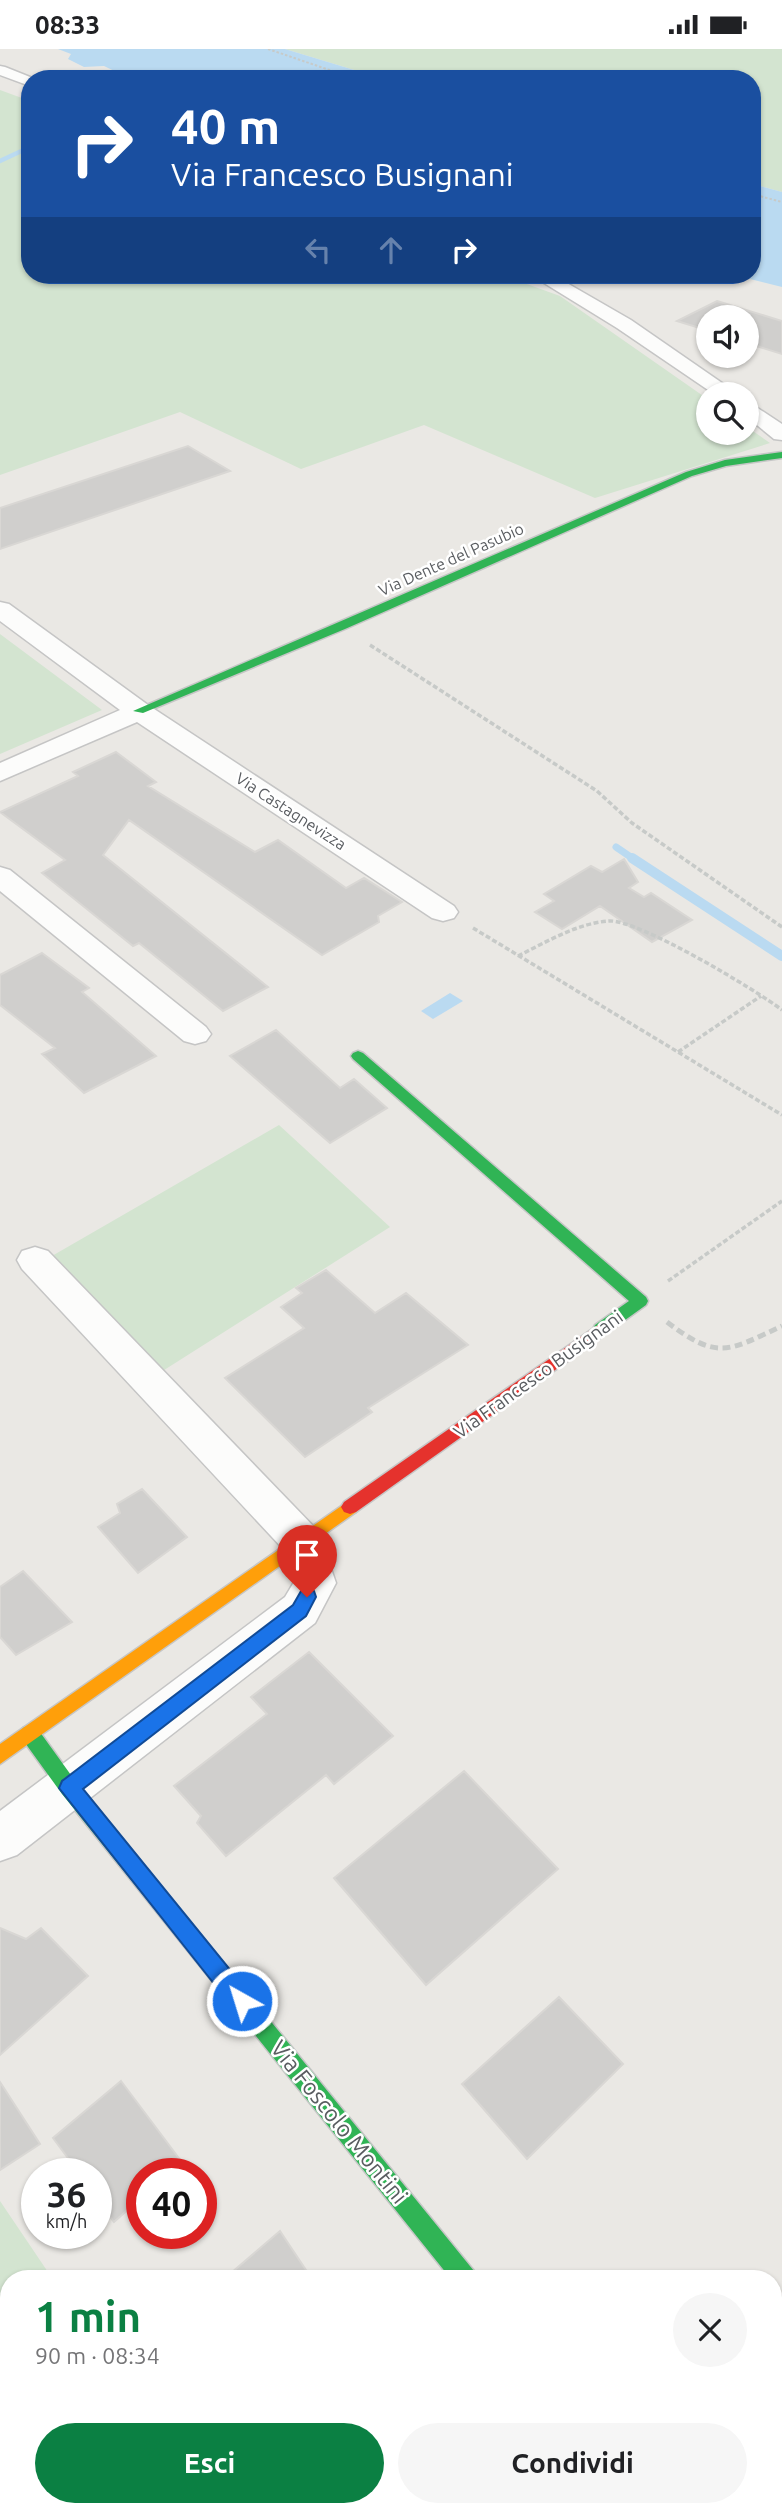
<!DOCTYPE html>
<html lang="it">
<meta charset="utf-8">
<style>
:root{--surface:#fff;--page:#f6f6f6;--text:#202124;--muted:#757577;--accent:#0b8043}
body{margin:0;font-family:Ubuntu,sans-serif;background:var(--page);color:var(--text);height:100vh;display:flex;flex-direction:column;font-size:26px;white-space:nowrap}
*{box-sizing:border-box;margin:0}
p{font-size:23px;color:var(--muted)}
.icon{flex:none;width:38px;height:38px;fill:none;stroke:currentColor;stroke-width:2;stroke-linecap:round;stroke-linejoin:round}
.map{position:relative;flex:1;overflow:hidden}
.sheet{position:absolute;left:0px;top:2221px;width:782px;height:247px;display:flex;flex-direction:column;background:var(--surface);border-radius:28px 28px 0 0;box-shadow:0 2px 5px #0004}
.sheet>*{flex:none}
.banner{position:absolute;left:21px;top:21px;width:740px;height:214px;border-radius:28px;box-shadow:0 2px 5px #0004;background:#1a4fa0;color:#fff;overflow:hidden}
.buttons{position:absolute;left:696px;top:256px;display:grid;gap:14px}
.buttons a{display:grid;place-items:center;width:63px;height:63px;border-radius:50%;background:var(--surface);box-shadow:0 2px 5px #0004;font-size:35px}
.speed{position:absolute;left:21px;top:2109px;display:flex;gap:14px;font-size:35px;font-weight:700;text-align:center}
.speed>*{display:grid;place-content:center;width:91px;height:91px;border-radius:50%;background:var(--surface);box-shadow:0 2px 5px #0004;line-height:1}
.speed small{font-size:18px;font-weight:400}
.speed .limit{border:10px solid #d22;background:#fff;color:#111}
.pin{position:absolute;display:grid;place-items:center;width:60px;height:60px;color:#fff;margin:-72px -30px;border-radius:50% 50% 50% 0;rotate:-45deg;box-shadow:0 0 7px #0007}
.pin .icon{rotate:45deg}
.me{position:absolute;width:77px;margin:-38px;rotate:321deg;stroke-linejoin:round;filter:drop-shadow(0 0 5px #0008)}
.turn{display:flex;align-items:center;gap:24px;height:147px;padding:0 35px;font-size:32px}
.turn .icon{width:91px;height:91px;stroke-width:2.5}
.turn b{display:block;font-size:49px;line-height:60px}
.lanes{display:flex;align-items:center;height:66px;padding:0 35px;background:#0003;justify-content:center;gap:35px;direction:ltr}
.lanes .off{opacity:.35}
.round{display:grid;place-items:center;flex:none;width:74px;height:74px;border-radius:37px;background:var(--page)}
.summary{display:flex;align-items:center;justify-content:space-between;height:119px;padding:0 35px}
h1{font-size:42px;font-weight:600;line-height:52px;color:var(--accent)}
.action{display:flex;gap:14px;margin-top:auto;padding:14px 35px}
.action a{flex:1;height:80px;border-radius:42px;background:var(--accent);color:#fff;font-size:28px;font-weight:600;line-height:80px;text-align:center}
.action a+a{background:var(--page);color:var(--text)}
.status{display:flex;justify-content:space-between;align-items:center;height:49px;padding:0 35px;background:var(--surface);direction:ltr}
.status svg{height:19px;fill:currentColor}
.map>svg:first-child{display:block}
.green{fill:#d3e4d0}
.water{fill:#badaf1}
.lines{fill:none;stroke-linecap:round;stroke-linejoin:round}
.stream-far2{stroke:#badaf1;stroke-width:4.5}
.stream-far1{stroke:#badaf1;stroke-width:7}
.stream{stroke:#badaf1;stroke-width:10}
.building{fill:#d0cfcd;stroke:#d9d7d4;stroke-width:2}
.street-casing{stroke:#c5c5c5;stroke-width:3}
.fast-casing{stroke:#c6c6c6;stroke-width:3}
.slow-casing{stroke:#c6c6c6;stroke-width:3}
.jam-casing{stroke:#c6c6c6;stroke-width:3}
.path-far2{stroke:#c7cac8;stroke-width:2;stroke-dasharray:2.5 2;stroke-linecap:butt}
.path-far1{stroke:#c7cac8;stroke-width:3.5;stroke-dasharray:5 2.5;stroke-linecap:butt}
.path{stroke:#c7cac8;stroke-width:5;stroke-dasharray:8 4.5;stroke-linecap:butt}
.street{fill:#fcfcfb;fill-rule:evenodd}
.fast{fill:#30b455;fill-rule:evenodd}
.slow{fill:#ff9f0a;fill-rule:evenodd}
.jam{fill:#e5322d;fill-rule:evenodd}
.route{fill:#1a73e8;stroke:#114b97;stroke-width:2}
.labels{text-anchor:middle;stroke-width:5;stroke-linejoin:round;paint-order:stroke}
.far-street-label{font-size:16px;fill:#5a5d61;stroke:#fff}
.street-label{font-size:19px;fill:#5a5d61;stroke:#fff}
.near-street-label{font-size:23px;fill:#5a5d61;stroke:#fff}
</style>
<div class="status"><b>08:33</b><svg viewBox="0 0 49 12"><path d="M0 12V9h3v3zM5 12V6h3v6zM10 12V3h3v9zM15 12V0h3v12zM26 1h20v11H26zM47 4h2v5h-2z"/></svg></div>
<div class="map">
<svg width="782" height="2466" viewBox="0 0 782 2466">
<rect width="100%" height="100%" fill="#eae8e4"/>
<path class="green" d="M285,0H782V143L753,135L752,30H384Z
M0,41L30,52V226H502L560,247L709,351V383H747V378L770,394L595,449L424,376L301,420L180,363L0,426Z
M0,585L102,661L0,705Z
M279,1076L390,1178L161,1323L45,1211Z
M0,2152L52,2229L9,2230V2347L0,2355Z"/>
<path class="water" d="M58,0H285L384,30H131L104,17L84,18L68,10L71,5Z
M753,135L782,143V238L750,230L658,227L752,226Z
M450,944L463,952L433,970L421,962Z"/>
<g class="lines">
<path class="stream-far2" d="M0,112L30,98"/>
<path class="stream-far1" d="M616,798L635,811"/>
<path class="stream" d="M632,809L782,907"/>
</g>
<path class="building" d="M717,252L782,272V305L747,294V268H709V282L677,272Z
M188,397L230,422L0,500V459Z
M116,703L156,733L148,737L255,803L278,791L346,839L364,829L402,853L378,867L379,873L322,906L129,771L103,806L268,938L223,962L139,894L133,897L42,824L65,811L0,763L78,727L73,723Z
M624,810L638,833L629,839L644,848L651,844L692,871L652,893L600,857L562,880L535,863L554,852L544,845L591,817L602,823Z
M42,904L89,939L82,943L156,1007L84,1044L42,1005L55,999L0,956V926Z
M276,981L340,1039L354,1030L387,1059L330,1094L230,1007Z
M326,1221L375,1264L406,1244L468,1296L368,1359L372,1363L305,1408L225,1329L304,1279L281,1258L302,1244L296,1239Z
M142,1440L187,1488L138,1524L98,1478L120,1464L117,1455Z
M23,1522L72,1573L16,1606L0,1588V1538Z
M309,1603L393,1687L334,1735L326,1726L226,1807L197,1774L201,1767L174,1737L267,1665L251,1648Z
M464,1722L558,1820L426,1936L334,1829Z
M0,1879L26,1890L41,1879L88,1927L0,2006Z
M559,1948L623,2015L527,2110L462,2035Z
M121,2032L190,2124H142V2148L114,2173L96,2149V2124H79L53,2089Z
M0,2033L40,2095L0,2121Z
M280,2182L312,2230H224Z"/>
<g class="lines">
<defs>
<path id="street" d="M0,17L5,18L35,30H30V37L0,26Z
M531,226H553L631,271L738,345H714L617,279Z
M747,352L782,375V391L774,390L747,368Z
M0,553L9,555L148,656L454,857L458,863L454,869L443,872L432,869L137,673L0,732V714L120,661L0,572Z
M0,818L10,821L206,978L211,985L206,992L195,995L184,992L0,842Z
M35,1198L48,1202L318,1482L336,1534L315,1574L17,1806L0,1812V1762L285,1548L294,1533L285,1502L22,1220L17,1211L22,1202Z
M609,2459H672L669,2466H606Z"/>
<path id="fast" d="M782,403V409L726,417L692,427L345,580L143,664L133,662L686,423L725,411Z
M358,1002L363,1004L646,1248L648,1252L646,1256L607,1284H595L593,1280L595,1276L629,1252L353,1010L351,1007L353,1004Z
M30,1676L37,1679L76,1733L474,2222L478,2230H451L62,1745L23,1691L20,1685L23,1679Z"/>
<path id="slow" d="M350,1451L356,1453L359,1458L356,1463L0,1715V1695Z"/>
<path id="jam" d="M601,1274L607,1276L609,1280L607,1284L356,1463L350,1465L344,1463L341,1458L344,1453Z"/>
</defs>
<use href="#street" class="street-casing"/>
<use href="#fast" class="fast-casing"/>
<use href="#slow" class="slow-casing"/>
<use href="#jam" class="jam-casing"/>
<path class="path-far2" d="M268,0L350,28
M752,145L782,153"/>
<path class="path-far1" d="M370,596L597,742L632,774L782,878
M473,879L782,1066
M518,907C546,893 578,874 609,872C638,870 756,941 782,961
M678,1003L761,947
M668,1232L782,1152"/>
<path class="path" d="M667,1273C718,1312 728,1302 782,1277"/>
<use href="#street" class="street"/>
<use href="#fast" class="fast"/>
<use href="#slow" class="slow"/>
<use href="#jam" class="jam"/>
</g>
<path class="route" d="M307,1540L314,1542L316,1548L306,1567L83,1740L249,1944L252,1952L249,1960L242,1963L234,1960L59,1739L62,1732L293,1556L301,1542Z"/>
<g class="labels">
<g class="far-street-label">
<text transform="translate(451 510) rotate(-24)" y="6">Via Dente del Pasubio</text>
<text transform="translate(291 762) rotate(33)" y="6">Via Castagnevizza</text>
</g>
<g class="street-label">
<text transform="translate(538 1325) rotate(-36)" y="7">Via Francesco Busignani</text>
</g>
<g class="near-street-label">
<text transform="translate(339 2073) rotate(51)" y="8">Via Foscolo Montini</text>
</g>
</g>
</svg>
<div class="buttons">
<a><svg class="icon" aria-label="sound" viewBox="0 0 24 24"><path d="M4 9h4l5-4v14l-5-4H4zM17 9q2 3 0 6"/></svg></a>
<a><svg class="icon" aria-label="search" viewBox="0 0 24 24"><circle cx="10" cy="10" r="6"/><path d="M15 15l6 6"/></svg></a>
</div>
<div class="speed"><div>36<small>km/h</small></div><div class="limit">40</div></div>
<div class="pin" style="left:307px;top:1548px;background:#d93025"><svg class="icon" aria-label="arrive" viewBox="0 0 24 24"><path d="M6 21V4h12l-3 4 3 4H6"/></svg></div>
<svg class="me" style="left:242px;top:1952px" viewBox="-20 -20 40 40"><circle r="17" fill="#1a73e8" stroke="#fff" stroke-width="3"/><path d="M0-11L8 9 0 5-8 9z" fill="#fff"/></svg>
<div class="banner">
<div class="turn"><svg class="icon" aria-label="right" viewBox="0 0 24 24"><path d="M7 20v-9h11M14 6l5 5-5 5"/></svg><div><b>40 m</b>Via Francesco Busignani</div></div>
<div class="lanes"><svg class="icon off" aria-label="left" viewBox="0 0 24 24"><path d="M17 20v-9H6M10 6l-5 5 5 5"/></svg><svg class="icon off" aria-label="ahead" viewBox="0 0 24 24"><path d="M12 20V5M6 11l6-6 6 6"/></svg><svg class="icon" aria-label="right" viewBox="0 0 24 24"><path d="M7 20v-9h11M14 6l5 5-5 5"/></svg></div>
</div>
<section class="sheet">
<div class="summary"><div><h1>1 min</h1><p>90 m · 08:34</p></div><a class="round"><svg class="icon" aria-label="close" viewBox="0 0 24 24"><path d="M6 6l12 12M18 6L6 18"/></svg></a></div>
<div class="action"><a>Esci</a><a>Condividi</a></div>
</section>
</div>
